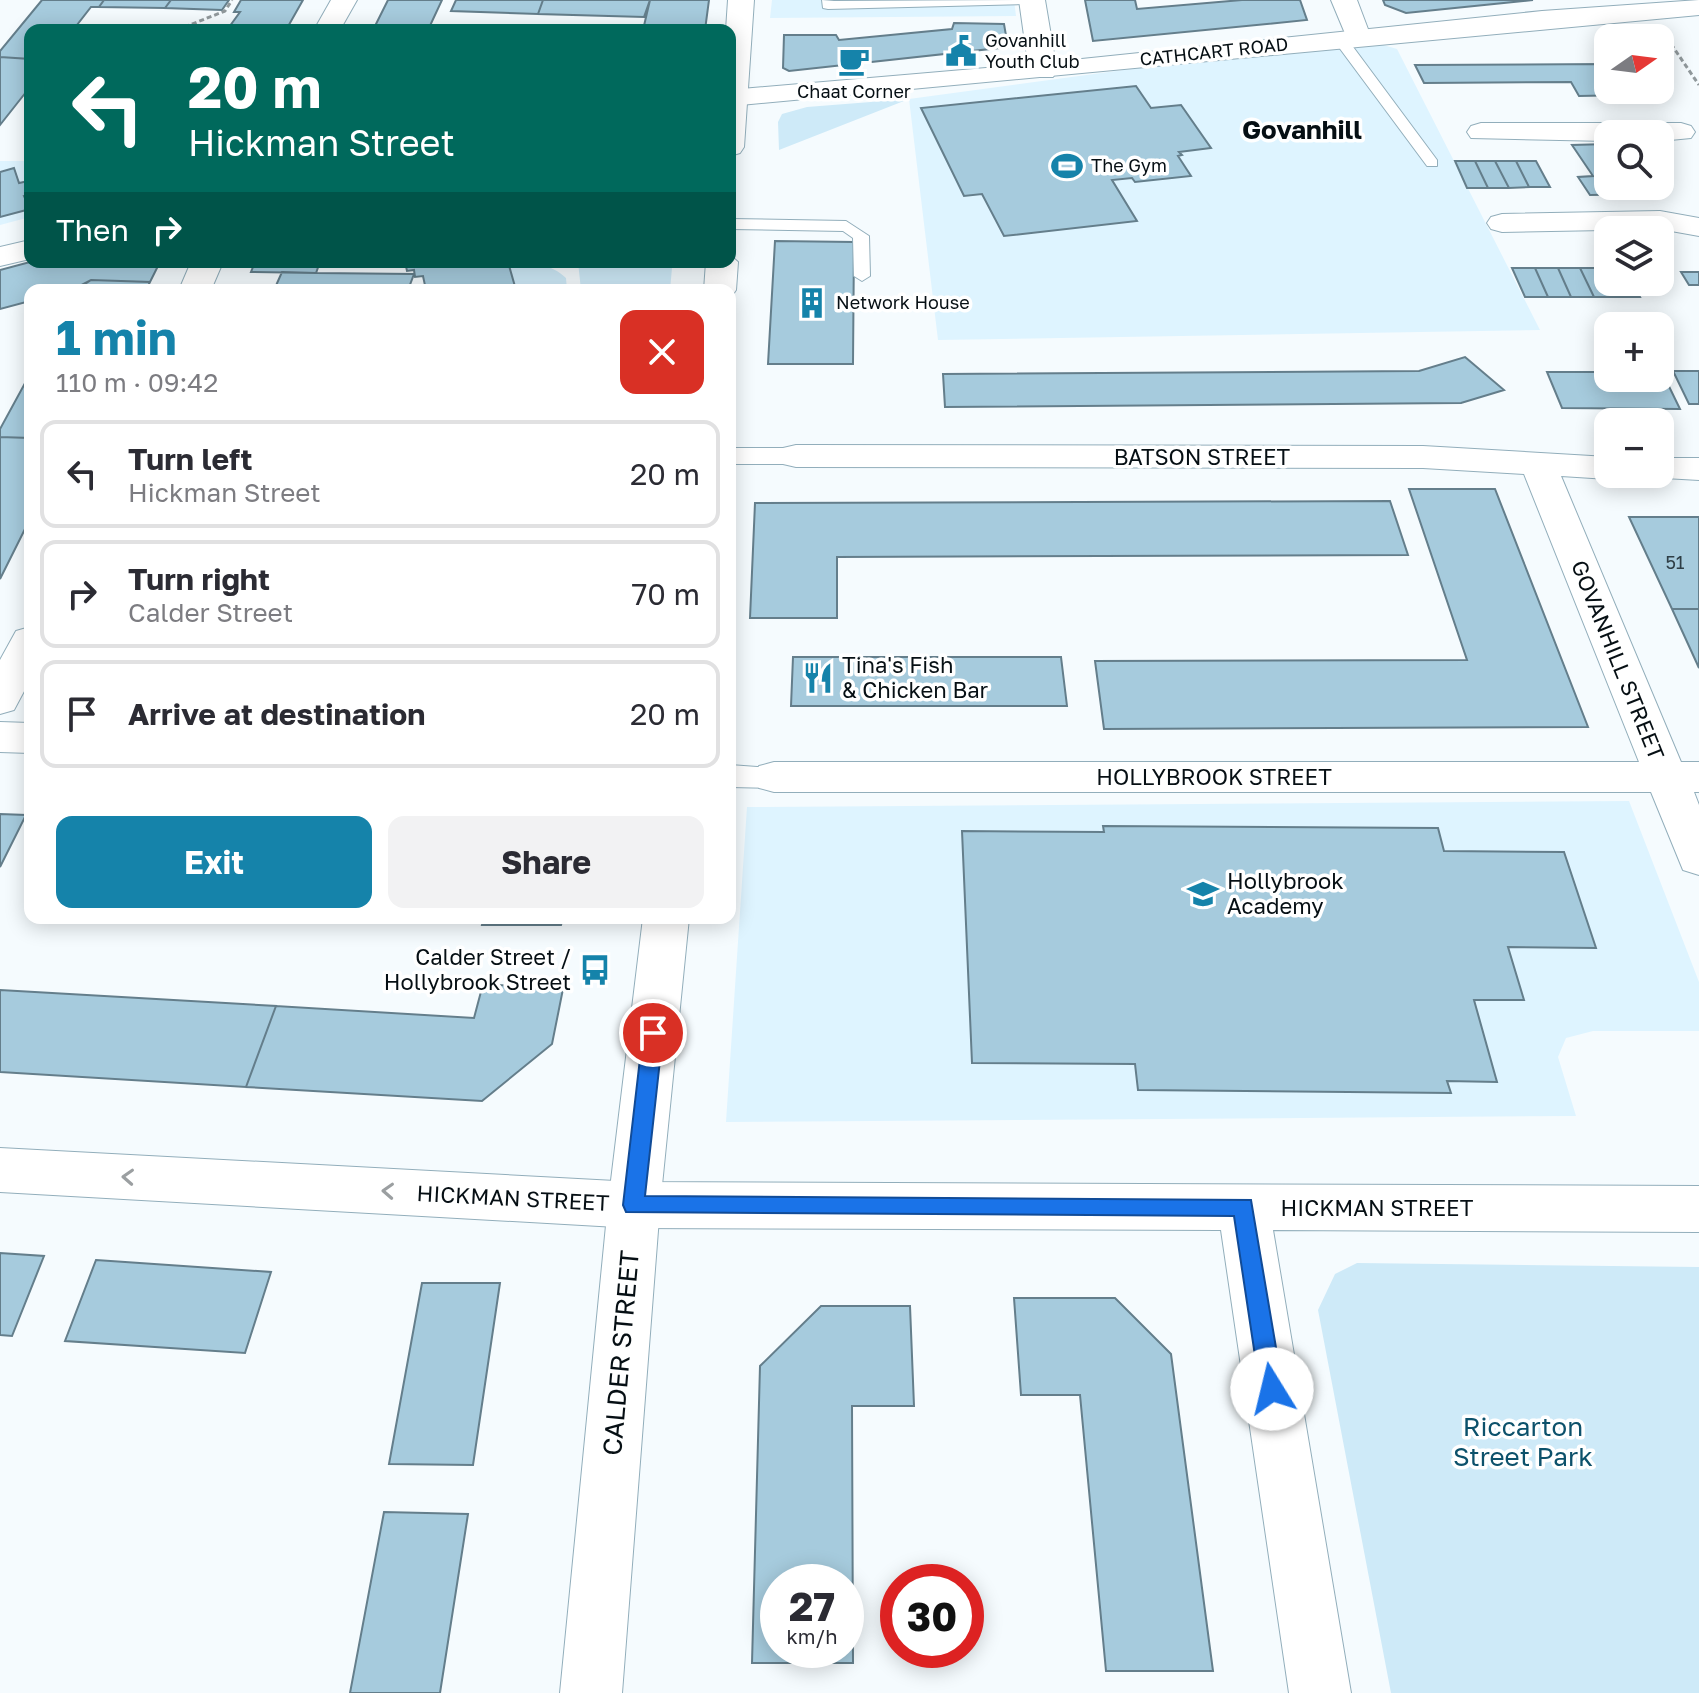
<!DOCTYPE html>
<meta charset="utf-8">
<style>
:root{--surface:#fff;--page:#f2f2f3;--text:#2b2b33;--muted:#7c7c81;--line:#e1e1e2;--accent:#1583aa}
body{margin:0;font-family:"Golos Text",sans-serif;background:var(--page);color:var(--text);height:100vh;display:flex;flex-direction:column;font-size:30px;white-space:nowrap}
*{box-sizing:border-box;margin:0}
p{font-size:26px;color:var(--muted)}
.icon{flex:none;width:44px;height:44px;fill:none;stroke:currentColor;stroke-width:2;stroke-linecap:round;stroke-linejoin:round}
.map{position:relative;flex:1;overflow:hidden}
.side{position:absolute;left:24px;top:284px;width:712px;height:640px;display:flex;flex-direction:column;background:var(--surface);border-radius:16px;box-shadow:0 4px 20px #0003}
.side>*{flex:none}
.hud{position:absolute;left:24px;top:24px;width:712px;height:244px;border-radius:16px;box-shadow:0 4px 20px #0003;background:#00695c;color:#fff;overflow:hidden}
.needle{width:52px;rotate:76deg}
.buttons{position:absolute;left:1594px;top:24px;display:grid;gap:16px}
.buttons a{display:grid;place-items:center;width:80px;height:80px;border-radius:16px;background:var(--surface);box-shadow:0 4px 20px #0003;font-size:40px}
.speed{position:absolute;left:760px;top:1564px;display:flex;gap:16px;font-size:40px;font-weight:700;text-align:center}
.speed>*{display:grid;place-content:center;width:104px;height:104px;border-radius:50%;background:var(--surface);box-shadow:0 4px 20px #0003;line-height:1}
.speed small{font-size:20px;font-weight:400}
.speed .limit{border:12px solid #d22;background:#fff;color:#111}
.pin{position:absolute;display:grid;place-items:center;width:68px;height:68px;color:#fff;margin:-34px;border:4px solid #fff;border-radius:50%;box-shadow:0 2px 8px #0007}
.me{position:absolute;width:88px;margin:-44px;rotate:351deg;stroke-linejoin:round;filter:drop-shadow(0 0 6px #0008)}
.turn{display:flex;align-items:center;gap:28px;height:168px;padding:0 32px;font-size:36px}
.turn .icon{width:104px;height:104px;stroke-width:2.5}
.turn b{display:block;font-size:56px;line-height:68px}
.then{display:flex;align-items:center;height:76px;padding:0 32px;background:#0003;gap:16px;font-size:30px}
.round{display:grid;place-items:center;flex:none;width:84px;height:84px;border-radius:16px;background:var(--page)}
.overview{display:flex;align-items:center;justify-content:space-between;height:136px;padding:0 32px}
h1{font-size:48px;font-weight:700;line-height:60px;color:var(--accent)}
.primary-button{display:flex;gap:16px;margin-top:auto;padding:16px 32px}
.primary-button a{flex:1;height:92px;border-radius:16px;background:var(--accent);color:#fff;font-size:32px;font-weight:700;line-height:92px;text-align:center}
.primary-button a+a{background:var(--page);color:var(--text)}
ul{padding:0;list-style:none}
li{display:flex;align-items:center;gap:24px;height:108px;margin:0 16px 12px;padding:0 16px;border:4px solid var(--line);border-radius:16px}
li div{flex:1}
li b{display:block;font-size:30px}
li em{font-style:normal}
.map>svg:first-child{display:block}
.built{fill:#def4ff}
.green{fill:#ceeaf8}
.building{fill:#a6cbdd;stroke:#647e8b;stroke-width:2;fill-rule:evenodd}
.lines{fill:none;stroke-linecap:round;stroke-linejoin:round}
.service-casing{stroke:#92aebb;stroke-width:2}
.pedestrian-casing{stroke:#92aebb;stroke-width:2}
.minor-casing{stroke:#92aebb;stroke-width:2}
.tertiary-casing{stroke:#92aebb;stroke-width:2}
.secondary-casing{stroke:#92aebb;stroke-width:2}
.path{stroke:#91999c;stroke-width:3;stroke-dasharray:5 3;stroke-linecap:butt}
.service{fill:#fff;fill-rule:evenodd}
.pedestrian{fill:#fff;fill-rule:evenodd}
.minor{fill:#fff;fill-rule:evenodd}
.tertiary{fill:#fff;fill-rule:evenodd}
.secondary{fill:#fff;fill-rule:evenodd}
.oneway{stroke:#9b9fa1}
.route{fill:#1a73e8;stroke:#114b97;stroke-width:2}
.labels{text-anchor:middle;stroke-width:7;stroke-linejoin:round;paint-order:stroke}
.far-poi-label{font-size:18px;fill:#060f14;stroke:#fff;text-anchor:start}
.far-street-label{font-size:18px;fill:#060f14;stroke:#fff}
.number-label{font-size:18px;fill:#2e3e46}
.street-label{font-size:22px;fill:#060f14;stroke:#fff}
.poi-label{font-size:22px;fill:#060f14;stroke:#fff;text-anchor:start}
.far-district-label{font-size:26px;font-weight:bold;fill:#060f14;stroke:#fff}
.near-street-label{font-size:26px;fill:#060f14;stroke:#fff}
.near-park-label{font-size:26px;fill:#0c516b;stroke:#fff}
</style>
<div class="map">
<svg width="1699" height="1693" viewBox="0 0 1699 1693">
<rect width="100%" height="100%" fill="#f5fbfe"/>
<path class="built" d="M772,0H1014L1016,16L770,18Z
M1380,44L1397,49L1540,330L938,340L909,99L1168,64Z
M0,161H28L30,165V217L0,225Z
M1629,801L1699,982V1031H1593L1566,1038L1558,1057L1576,1116L726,1122L747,807Z"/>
<path class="green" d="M909,99L779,150L778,122L782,114L807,107Z
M578,262H666L672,268L670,290H581Z
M509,263C531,263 549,262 566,278L567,290H516Z
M1357,1263L1699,1267V1693H1391L1318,1310L1335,1274Z"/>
<path class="building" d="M42,0H104L99,7H91L73,30H30V59L0,57V51Z
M104,0H171L165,8L99,7Z
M171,0H229L222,10L165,8Z
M241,0H303L286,30H227L240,12H234Z
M388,0H442L428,30H373Z
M456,0H543L538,14L451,11Z
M543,0H650L644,17L538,14Z
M650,0H709L705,30H643Z
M1085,0H1135L1137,9L1242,0H1300L1307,20L1093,41Z
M1383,0H1533L1406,13L1385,5Z
M954,23L1004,24L1008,47L789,71L783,68L784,35H836L839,40L952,29Z
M0,57L30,59V87L0,125Z
M1607,64L1608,90H1623L1627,95L1579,96L1571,82L1424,83L1415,65Z
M1136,86L1151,108L1181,105L1211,148L1179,152L1182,155L1178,156L1191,176L1135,182L1132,178L1112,180L1137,221L1004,236L982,194L964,196L921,108Z
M1608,144V186H1645L1650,194L1590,195L1578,177L1593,176L1572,145Z
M1455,161H1475L1488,188H1467Z
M1475,161H1495L1509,188H1488Z
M1495,161H1516L1529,187L1509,188Z
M1516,161H1536L1550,187H1529Z
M14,168L19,183L28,181L30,184V195L24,196L30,209L0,217V172Z
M775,241L854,242L853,364H768Z
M30,262H160L150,282L91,280L72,290H30V301L0,309V270Z
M255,262H320L316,273L251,272Z
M405,262H508L516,290H426L423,276L415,277L414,270L407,271Z
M1512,268H1535L1548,297H1525Z
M1535,268H1558L1571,297H1548Z
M1558,268H1580L1594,297H1571Z
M1580,268H1602L1618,297H1594Z
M282,272L316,273L414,274L408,290H274Z
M1681,272H1699V285H1689Z
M91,280L150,282L146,290H76Z
M1610,282H1632L1640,297H1618Z
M1465,357L1504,390L1461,403L945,407L943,374L1419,371Z
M1673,371H1699V404H1689Z
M1547,372H1608V378H1660L1662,372L1680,409L1562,408Z
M30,374V438L0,437V429Z
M0,437L30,438V519L0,579Z
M1409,489H1495L1588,727L1104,729L1095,661L1467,660Z
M1390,501L1408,555L837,557V618H750L755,503Z
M1629,517H1699V609H1672Z
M1672,609H1699V668Z
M793,657H1061L1067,706H791Z
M0,814L26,815L0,867Z
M1103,826L1438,828L1444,851L1564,852L1596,948L1508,947L1524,1000H1474L1497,1082L1447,1081L1451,1093L1138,1090L1135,1064L972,1063L962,831L1104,832Z
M484,918H563L561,925H482Z
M483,984L563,989L552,1044L482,1101L246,1087L276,1006L474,1018Z
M0,990L276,1006L246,1087L0,1072Z
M0,1253L44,1256L12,1336L0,1335Z
M96,1260L271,1272L245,1353L65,1341Z
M422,1283H500L473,1465L389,1464Z
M1014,1298H1115L1171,1354L1213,1671H1106L1080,1395H1021Z
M821,1306H910L914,1406H852L853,1663H752L760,1366ZM778,1582H846V1650H778Z
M384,1512L468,1514L440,1693H350Z"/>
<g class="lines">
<defs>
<path id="service" d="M822,0L834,1L1030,0L1024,4L828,9L823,8Z
M1335,36H1345L1437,160V166H1427L1335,42Z
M730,219L846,221L869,236L870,276L862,281L854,276L853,238L843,231L730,229Z"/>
<path id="pedestrian" d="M730,448H796L809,456L796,464H730Z
M730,765L785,769L789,777L785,785L774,788L730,787Z"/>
<path id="minor" d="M331,0H357L340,30H314Z
M1019,0H1045L1057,71L1053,77H1033L1029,71Z
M1331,0H1357L1371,37L1367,43H1349Z
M1481,123H1681L1691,126L1695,132L1691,138L1660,141V134H1608V141L1471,138L1467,132L1471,126Z
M1660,211L1699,218V236L1660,229L1502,232L1491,229L1487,223L1491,217L1502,214Z
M191,262H223L211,290H179Z
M796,445L1423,446L1608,457V474L1621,476L1608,479L1561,476L1681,762H1699V792H1694L1699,805V875L1683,870L1651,792H774L759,788L753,777L759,766L774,762H1639L1524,474L1423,468L796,467L783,464L778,456L783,448Z
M1660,458H1699V480L1647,477L1645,474H1660Z
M30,627V680L14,710L0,714V660L16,631Z
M0,1148L634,1182L1699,1186V1232L1273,1230L1351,1693H1289L1221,1230L634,1228L0,1192Z"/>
<path id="tertiary" d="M1699,0V15L730,106V90L1043,63L1542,11Z
M30,240V259L0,266V247Z
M0,722L30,723V753L0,752Z"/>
<path id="secondary" d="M728,0H754L744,147L740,153L730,156V30H726Z
M730,255L738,262L736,290L731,297L730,290H704L706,262H730Z
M643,918H689L660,1205L622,1693H560L608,1205Z"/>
</defs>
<use href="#service" class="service-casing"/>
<use href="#pedestrian" class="pedestrian-casing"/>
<use href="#minor" class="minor-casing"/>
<use href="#tertiary" class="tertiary-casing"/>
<use href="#secondary" class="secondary-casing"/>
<path class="path" d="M177,30L225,11L232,0
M1671,44L1699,85"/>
<use href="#service" class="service"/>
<use href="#pedestrian" class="pedestrian"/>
<use href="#minor" class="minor"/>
<use href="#tertiary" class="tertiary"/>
<use href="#secondary" class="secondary"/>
</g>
<defs><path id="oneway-chevron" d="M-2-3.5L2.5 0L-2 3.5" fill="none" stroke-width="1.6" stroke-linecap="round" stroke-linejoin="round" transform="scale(2)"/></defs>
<g class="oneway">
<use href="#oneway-chevron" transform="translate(128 1177) rotate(-177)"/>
<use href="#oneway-chevron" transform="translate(388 1191) rotate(-177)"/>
</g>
<path class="route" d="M653,1025L663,1033L645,1196L1251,1200L1283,1389L1280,1397L1272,1400L1264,1397L1260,1389L1234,1216L626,1212L623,1205L643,1033Z"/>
<defs>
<symbol id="civic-bare" viewBox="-9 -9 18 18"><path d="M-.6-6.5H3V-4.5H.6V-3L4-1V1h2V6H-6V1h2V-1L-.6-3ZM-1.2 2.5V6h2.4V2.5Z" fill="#1583aa" stroke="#fff" stroke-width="2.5" paint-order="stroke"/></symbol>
<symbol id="cafe-bare" viewBox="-9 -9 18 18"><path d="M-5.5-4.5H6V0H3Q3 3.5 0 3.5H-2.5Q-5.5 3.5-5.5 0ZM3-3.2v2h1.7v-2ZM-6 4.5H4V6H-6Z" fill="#1583aa" stroke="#fff" stroke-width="2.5" paint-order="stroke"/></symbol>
<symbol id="stadium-bare" viewBox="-9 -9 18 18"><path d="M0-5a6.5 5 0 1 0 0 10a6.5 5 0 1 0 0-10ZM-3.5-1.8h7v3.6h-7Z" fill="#1583aa" stroke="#fff" stroke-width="2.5" paint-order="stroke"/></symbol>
<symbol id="building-bare" viewBox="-9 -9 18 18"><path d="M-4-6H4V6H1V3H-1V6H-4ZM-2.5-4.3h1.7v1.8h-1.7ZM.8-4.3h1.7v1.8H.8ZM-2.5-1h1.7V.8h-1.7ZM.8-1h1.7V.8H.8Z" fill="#1583aa" stroke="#fff" stroke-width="2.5" paint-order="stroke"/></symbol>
<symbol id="restaurant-bare" viewBox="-9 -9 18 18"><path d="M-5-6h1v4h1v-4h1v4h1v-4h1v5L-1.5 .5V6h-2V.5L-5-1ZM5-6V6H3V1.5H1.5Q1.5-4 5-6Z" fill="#1583aa" stroke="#fff" stroke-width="2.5" paint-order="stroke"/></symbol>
<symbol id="school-bare" viewBox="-9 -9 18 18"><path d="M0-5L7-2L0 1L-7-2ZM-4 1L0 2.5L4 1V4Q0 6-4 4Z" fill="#1583aa" stroke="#fff" stroke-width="2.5" paint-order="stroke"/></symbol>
<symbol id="bus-bare" viewBox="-9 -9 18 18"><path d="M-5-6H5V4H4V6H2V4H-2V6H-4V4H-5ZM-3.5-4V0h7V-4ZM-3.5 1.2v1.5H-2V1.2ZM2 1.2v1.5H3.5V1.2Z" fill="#1583aa" stroke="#fff" stroke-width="2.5" paint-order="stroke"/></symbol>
</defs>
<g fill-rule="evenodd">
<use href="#civic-bare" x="939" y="29" width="44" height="44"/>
<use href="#cafe-bare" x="832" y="39" width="44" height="44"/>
<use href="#stadium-bare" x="1045" y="144" width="44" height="44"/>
<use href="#building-bare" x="790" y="281" width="44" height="44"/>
<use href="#restaurant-bare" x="796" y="656" width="44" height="44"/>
<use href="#school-bare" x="1181" y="872" width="44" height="44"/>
<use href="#bus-bare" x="573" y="948" width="44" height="44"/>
</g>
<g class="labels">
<g class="far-poi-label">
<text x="985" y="47">Govanhill<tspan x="985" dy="21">Youth Club</tspan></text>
<text x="854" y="98" text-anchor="middle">Chaat Corner</text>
<text x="1091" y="172">The Gym</text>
<text x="836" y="309">Network House</text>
</g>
<g class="far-street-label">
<text transform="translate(1214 52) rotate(-6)" y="6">CATHCART ROAD</text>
</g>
<g class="number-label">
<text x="1675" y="569">51</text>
</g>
<g class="street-label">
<text x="1202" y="465">BATSON STREET</text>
<text transform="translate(1618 660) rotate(68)" y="8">GOVANHILL STREET</text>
<text x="1214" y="785">HOLLYBROOK STREET</text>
<text transform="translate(513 1198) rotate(3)" y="8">HICKMAN STREET</text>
<text x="1377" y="1216">HICKMAN STREET</text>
</g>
<g class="poi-label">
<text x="842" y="673">Tina's Fish<tspan x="842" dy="25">&amp; Chicken Bar</tspan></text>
<text x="1227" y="889">Hollybrook<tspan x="1227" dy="25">Academy</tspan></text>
<text x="571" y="965" text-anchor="end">Calder Street /<tspan x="571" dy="25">Hollybrook Street</tspan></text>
</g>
<g class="far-district-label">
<text x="1302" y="139">Govanhill</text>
</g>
<g class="near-street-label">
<text transform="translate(621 1353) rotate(-85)" y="9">CALDER STREET</text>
</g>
<g class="near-park-label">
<text x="1523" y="1436">Riccarton<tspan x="1523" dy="30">Street Park</tspan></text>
</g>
</g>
</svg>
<div class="buttons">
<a><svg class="needle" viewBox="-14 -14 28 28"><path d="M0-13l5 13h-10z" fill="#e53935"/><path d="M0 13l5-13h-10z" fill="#7c7c81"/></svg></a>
<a><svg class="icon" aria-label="search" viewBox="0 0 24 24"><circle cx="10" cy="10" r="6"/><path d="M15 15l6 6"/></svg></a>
<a><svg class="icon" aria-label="layers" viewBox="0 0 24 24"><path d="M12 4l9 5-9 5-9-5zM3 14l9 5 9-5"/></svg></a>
<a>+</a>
<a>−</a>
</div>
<div class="speed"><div>27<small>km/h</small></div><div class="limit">30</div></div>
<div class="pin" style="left:653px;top:1033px;background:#d93025"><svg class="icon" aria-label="arrive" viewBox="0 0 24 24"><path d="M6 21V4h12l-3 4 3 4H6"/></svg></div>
<svg class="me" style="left:1272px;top:1389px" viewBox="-20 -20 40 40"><circle r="19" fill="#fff"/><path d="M0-13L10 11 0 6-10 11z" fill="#1a73e8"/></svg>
<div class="hud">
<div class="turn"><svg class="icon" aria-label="left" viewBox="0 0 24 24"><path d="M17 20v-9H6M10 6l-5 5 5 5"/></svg><div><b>20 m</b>Hickman Street</div></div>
<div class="then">Then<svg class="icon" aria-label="right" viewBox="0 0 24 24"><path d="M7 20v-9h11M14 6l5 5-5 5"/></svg></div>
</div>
<section class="side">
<div class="overview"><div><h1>1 min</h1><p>110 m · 09:42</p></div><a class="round" style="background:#d93025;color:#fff"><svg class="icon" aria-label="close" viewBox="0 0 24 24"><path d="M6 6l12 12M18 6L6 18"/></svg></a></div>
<ul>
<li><svg class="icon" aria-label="left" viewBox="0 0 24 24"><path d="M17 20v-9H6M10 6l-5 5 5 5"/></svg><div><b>Turn left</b><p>Hickman Street</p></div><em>20 m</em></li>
<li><svg class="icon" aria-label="right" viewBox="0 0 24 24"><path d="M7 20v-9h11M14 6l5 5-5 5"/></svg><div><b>Turn right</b><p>Calder Street</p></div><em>70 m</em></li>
<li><svg class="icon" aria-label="arrive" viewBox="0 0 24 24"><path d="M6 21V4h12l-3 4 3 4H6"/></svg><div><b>Arrive at destination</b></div><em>20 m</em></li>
</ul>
<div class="primary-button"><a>Exit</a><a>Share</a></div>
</section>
</div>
